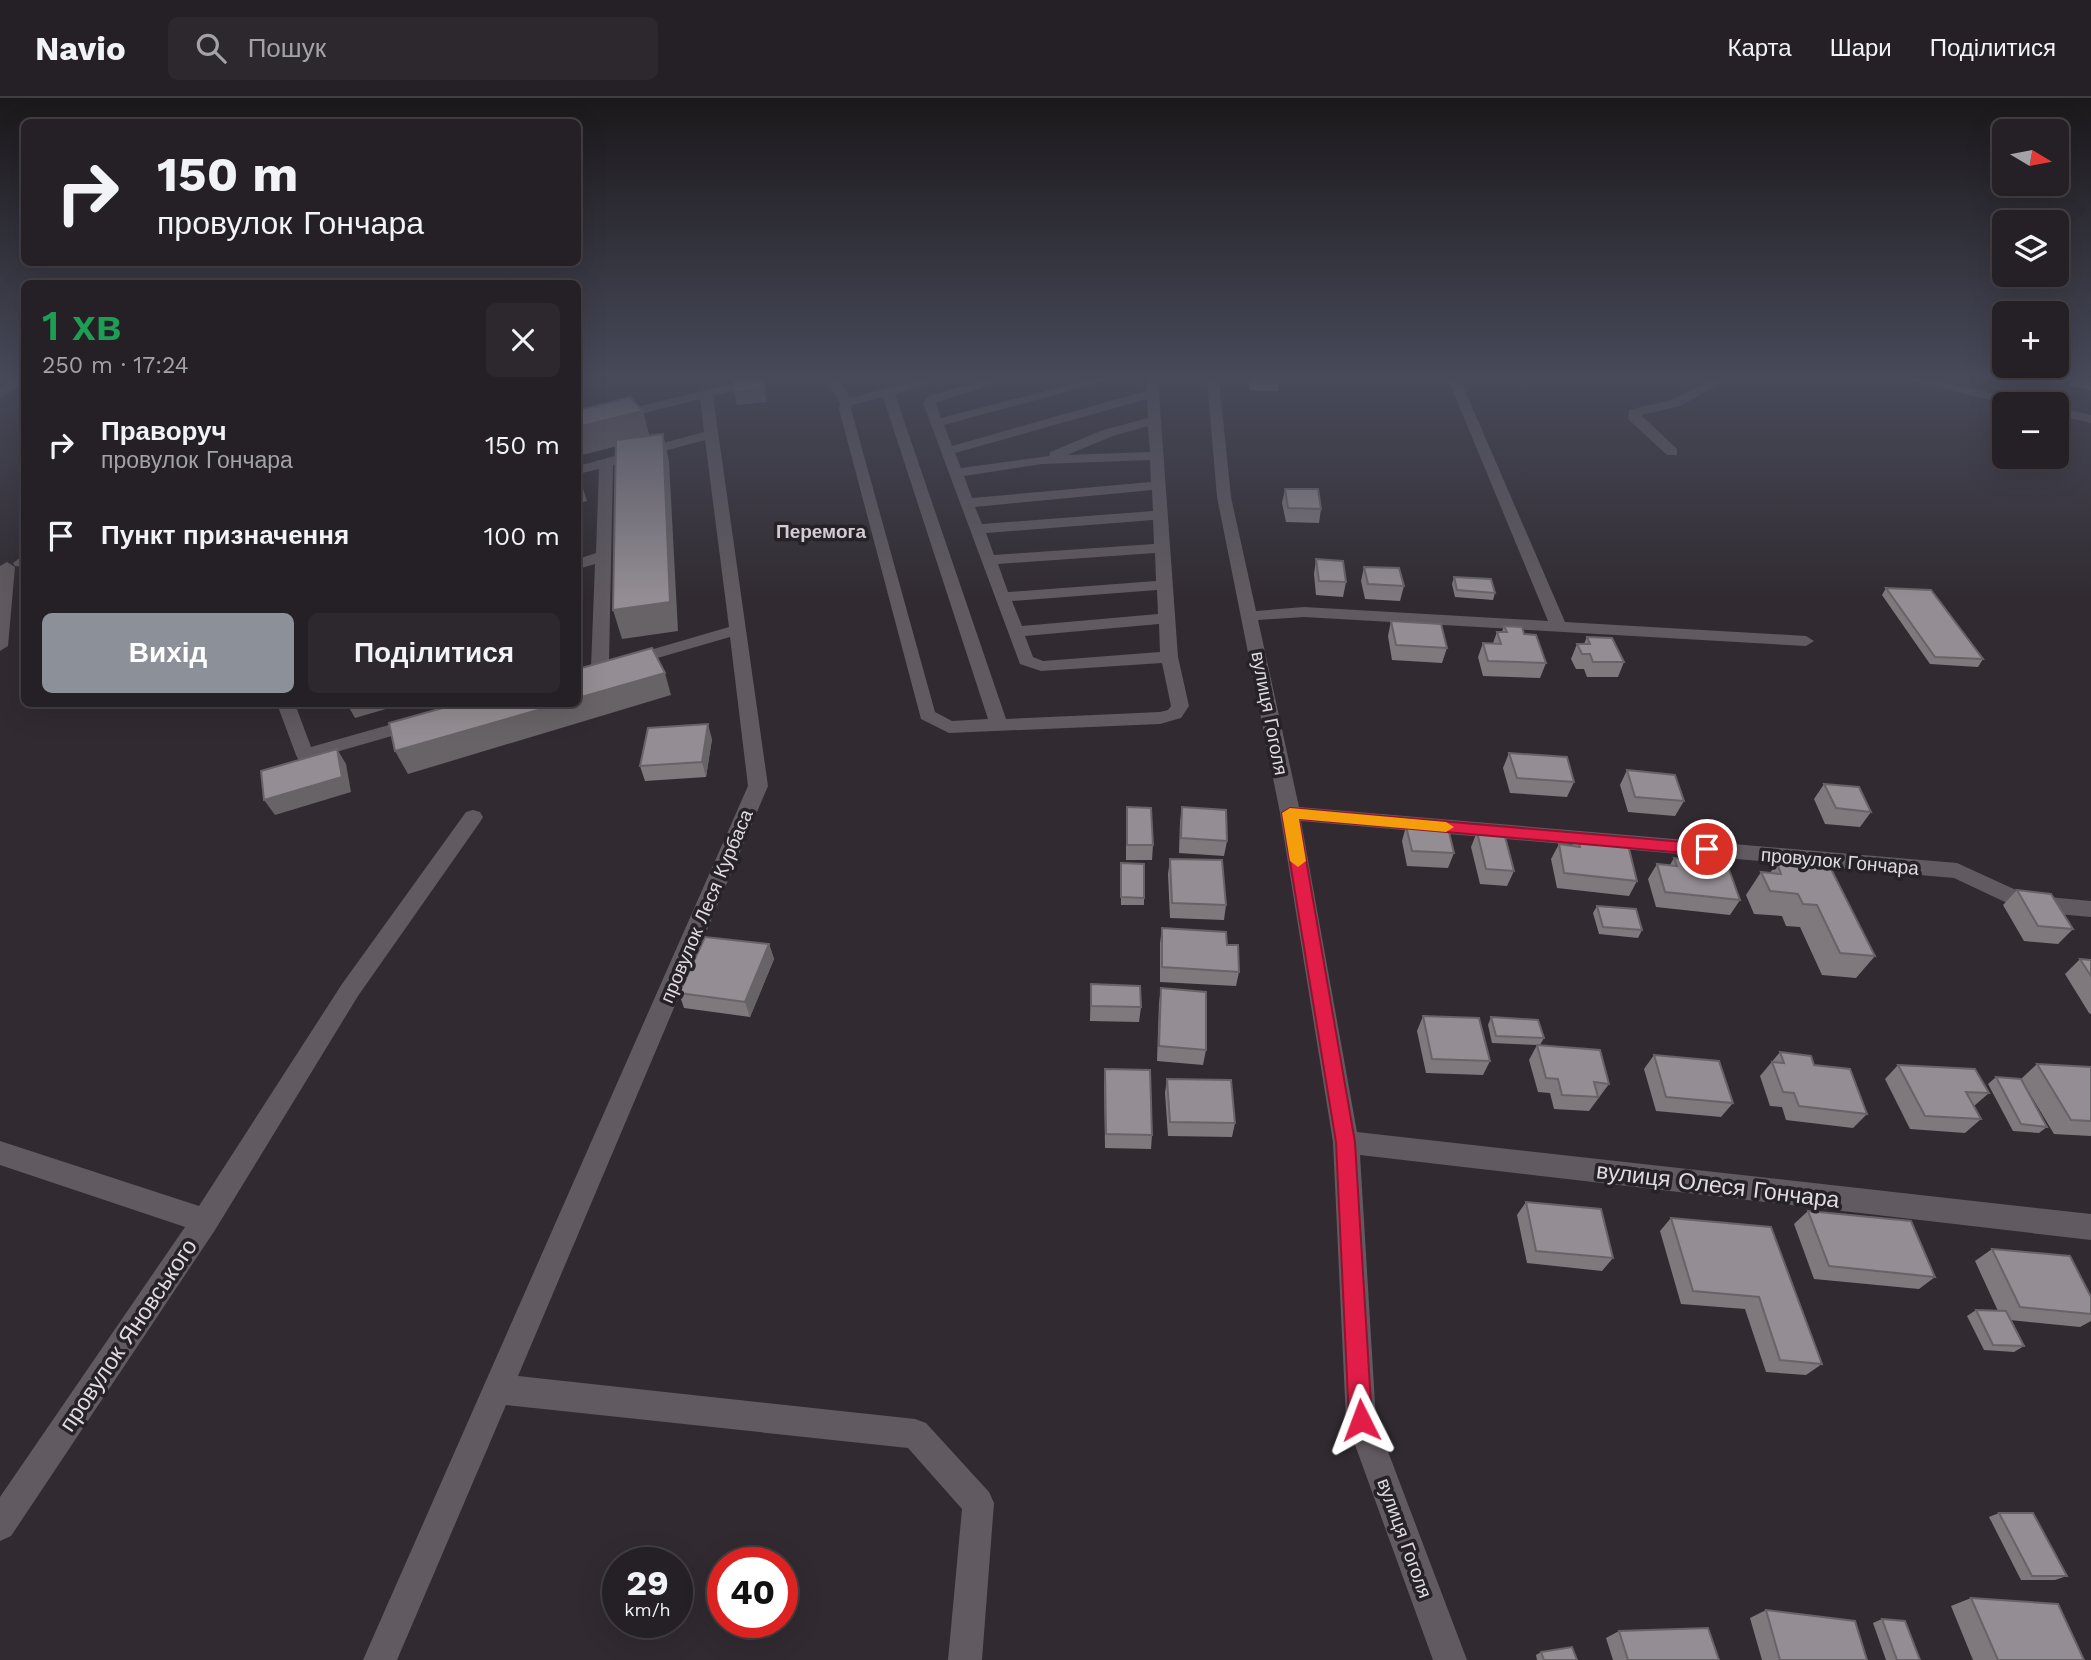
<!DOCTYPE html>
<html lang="uk">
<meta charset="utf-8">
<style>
:root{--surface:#252025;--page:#2d282d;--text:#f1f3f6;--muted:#a3a3a7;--line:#423e42;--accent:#8c9099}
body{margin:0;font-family:"Work Sans",sans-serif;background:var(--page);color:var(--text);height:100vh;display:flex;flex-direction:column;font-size:26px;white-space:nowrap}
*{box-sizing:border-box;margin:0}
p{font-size:23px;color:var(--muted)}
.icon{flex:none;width:38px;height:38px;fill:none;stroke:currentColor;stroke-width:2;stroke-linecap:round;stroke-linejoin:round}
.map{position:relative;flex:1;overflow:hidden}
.drawer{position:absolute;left:21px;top:182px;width:560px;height:427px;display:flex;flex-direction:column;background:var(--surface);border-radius:10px;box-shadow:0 7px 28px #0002,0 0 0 2px var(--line)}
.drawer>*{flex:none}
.top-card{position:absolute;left:21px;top:21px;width:560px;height:147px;border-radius:10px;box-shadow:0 7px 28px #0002,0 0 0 2px var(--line);background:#252025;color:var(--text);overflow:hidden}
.needle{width:46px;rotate:100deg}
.fabs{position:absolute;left:1992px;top:21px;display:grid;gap:14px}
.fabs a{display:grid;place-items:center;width:77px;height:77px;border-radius:10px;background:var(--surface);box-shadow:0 7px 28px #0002,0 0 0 2px var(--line);font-size:35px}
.speed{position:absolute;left:602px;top:1449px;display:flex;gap:14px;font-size:35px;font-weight:700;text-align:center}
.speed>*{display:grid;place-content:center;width:91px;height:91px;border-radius:50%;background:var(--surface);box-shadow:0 7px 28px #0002,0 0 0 2px var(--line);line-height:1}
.speed small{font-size:18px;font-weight:400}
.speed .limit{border:10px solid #d22;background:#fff;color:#111}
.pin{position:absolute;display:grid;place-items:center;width:60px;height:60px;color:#fff;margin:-30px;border:4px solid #fff;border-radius:50%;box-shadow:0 2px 7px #0007}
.me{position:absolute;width:77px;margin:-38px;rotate:357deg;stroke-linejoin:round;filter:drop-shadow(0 0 5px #0008)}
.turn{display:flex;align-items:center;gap:24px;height:147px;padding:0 21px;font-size:32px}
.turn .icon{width:91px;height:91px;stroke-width:2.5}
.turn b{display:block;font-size:49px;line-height:60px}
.round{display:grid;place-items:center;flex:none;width:74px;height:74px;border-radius:10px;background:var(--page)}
.overview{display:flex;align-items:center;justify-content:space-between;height:119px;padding:0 21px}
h1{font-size:42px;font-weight:600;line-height:52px;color:#1e9e55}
.primary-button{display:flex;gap:14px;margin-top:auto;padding:14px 21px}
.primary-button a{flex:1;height:80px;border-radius:10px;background:var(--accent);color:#fff;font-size:28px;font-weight:600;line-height:80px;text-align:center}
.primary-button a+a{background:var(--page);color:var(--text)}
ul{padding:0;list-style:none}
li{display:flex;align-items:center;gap:21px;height:91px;padding:0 21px}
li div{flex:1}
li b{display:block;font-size:26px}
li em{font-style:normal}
header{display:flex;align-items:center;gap:42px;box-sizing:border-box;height:98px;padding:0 35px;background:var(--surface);border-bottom:2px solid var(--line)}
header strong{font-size:33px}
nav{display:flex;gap:38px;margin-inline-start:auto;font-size:24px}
.search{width:490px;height:63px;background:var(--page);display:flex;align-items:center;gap:18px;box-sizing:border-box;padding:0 24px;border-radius:10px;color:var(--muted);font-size:26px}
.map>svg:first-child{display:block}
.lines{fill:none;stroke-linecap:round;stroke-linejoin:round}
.minor{fill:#615a60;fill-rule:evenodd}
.wall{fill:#7f797e}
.shaded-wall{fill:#686367}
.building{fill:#948d93;stroke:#686367;stroke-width:2}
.route{fill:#e11d48;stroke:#92132f;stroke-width:2}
.slow{fill:#f59e0b}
.labels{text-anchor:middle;stroke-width:7;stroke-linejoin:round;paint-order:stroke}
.far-quarter-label{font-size:19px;font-weight:bold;fill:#d3ccd3;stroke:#272227}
.street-label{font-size:19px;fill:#dfdbdf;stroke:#272227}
.near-street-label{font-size:23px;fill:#dfdbdf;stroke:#272227}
</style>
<header>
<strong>Navio</strong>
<div class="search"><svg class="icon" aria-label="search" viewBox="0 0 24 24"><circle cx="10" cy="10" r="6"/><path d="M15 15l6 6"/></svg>Пошук</div>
<nav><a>Карта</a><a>Шари</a><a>Поділитися</a></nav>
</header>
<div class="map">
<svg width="2091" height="1562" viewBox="0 0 2091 1562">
<rect width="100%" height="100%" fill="#312b31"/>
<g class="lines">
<path class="minor" d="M13,281H24V284L0,300V290Z
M750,281H772L713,298L768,688L518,1278L915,1321L926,1325L989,1394L994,1405L982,1562H948L962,1411L908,1350L506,1307L397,1562H363L748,688L730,539L578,583V573L591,569L595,466L578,471V461L596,455L599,371L578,376V368L704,334L700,301L578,332V324ZM705,342L729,529L609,564L613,367Z
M835,281H850L842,287L850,300L923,281H944L895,296L1006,621L1160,614L1168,612L1171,608L1162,565L1041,573L1020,566L923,305L928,298L989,281H1009L938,304L936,306L941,320L1092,281H1113L944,327L952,348L1146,293V281H1158L1178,559L1189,608L1181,620L1160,626L949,635L921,621L839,311L840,305L829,286ZM883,299L988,621L952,623L935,614L851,311L852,307ZM1147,301L1148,320L1103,332L1050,354L1049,358L961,370L955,355ZM1148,328L1150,354L1067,357L1113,338ZM1150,362L1151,384L972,400L964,378L1042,366ZM1152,392L1153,413L982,426L975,409ZM1153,422L1154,446L994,457L986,435ZM1155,455L1156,483L1008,494L998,466ZM1157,492L1158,516L1022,528L1012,503ZM1159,526L1160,554L1043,563L1033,559L1025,538Z
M1207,281H1219L1231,399L1256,513L1304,509L1548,523L1448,281H1460L1565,524L1806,538L1814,543L1806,548L1304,519L1258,522L1299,709L1957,765L2027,797L2091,803V819L2024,813L1954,780L1301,723L1357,1034L2091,1116V1142L1360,1057L1376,1322L1467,1562H1433L1346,1322L1333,1044L1280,715L1217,399Z
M1713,281H1729L1680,308L1641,317L1677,351V357H1667L1628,321L1629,312L1671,302Z
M1903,281H1927L2025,302L2031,306H2008Z
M2056,309L2091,317V325L2056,317Z
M24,457V469L15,468L13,465Z
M7,464L15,469L8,548L0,553V468Z
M277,606H295L311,649L417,619L426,625L423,629L305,663L298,661L296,657Z
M473,712L480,714L483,719L480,724L358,898L215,1132L11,1438L0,1443V1399L185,1129L0,1067V1043L199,1108L342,886L466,714Z"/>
</g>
<path class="wall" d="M1249,281H1280L1278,293L1250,292Z
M2069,281H2091V292L2070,288Z
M1285,391L1321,411L1319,425L1286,424L1282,405Z
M1316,461L1346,484L1343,499L1316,497L1314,476Z
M1364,469L1404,488L1400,503L1365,501L1361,483Z
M1454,479L1495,495L1493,502L1455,499L1452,486Z
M1886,490L1983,561L1978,569L1930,566L1882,497Z
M1391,523L1447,550L1442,565L1392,562L1388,538Z
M1504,528L1524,536L1546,565L1540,580L1483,578L1478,559L1483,545H1493L1497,534H1502Z
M1587,539L1624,564L1618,579H1587L1584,571H1576L1571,561L1577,546H1584Z
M712,641L706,679L645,683L640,668Z
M1509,655L1574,684L1567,699L1510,695L1503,670Z
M1627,672L1684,703L1675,718L1628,714L1620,687Z
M1824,686L1871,714L1860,729L1825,726L1814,701Z
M1127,709L1153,747L1152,762H1126V724Z
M1182,709L1227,743L1224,758L1179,755L1180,724Z
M1406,728L1454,755L1448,770L1407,768L1402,743Z
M1477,734L1514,773L1507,788L1480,786L1471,749Z
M1578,736L1601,744L1637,783L1629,798L1557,790L1551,761L1559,746L1572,748Z
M1674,760L1740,802L1730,817L1656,809L1648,781L1657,766L1670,767Z
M1170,761L1226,807L1224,822L1170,820L1168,776Z
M1121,765L1144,800V807H1121Z
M1777,765L1875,858L1856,880L1822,877L1800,829L1786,828L1782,818L1754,816L1746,797L1761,774L1770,775Z
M2017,792L2073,831L2058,846L2024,843L2003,807Z
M1597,808L1642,832L1638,840L1599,836L1593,815Z
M1162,830L1227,847L1239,874L1236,888L1160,884V845Z
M769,846L774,861L750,919L684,910L679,895Z
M2080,861L2091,862V916L2089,915L2065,876Z
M1091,886L1141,909L1139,924L1090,923Z
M1161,890L1206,952L1203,967L1157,963L1159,905Z
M1423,918L1490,963L1483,977L1426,975L1417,933Z
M1491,919L1544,940L1540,947L1609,986L1589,1013L1554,1011L1550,995L1538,994L1529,962L1537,947L1492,945L1488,927Z
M1780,954L1814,967L1867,1016L1853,1030L1786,1022L1782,1009L1770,1008L1760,978Z
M1654,957L1733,1005L1721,1019L1656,1013L1644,971Z
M2037,966L2091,969V1038L2054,1036L2021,981Z
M1898,967L1989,995L1974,1008L1981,1021L1965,1035L1910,1031L1885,981Z
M1105,971L1152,1037L1151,1051L1105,1050L1104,985Z
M1996,979L2047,1029L2039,1035L2013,1033L1988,986Z
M1167,981L1235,1025L1232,1039L1168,1038L1165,995Z
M1526,1104L1613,1160L1602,1173L1527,1165L1517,1117Z
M1808,1113L1935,1179L1919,1191L1814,1181L1794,1126Z
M1671,1120L1771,1129L1822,1266L1806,1277L1766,1274L1745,1211L1681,1206L1660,1133Z
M1992,1151L2091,1199V1223L2080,1229L2010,1222L2024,1248L2014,1254L1984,1252L1967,1218L1976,1212L1998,1213L1975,1163Z
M1999,1415L2067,1478L2055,1482H2021L1989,1419Z
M1971,1500L2084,1562H1973L1951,1508Z
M1766,1512L1867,1562H1762L1750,1520Z
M1882,1521L1920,1562H1886L1873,1525Z
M1619,1533L1719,1562H1613L1606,1540Z
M1541,1554L1577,1562H1537L1536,1557Z"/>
<path class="shaded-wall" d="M764,290L767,304L737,307L734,294Z
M643,313L650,340L578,358V329Z
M663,336L669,363L678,533L622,541L613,512Z
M578,382H580L587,403L578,405Z
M665,575L671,597L408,676L395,653L559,606H578V600Z
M347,606H403L355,620Z
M708,626L712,641L706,679L702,664Z
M337,651L346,666L351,694L275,717L264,702Z
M769,846L774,861L750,919L745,904Z"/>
<path class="building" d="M733,281H763L764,290L734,294Z
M630,299L643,313L578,329V312Z
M663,336L670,504L613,512L616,342Z
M1285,391H1318L1321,411L1288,410Z
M1316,461L1343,463L1346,484L1319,483Z
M1364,469L1399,470L1404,488L1368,486Z
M1454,479L1491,481L1495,495L1457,492Z
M1886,490L1931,492L1983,561L1935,559Z
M1391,523L1441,526L1447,550L1396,547Z
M1504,528L1522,529L1524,536L1536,537L1546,565L1488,563L1483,545L1501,546L1497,534H1507Z
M1587,539L1612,540L1624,564H1593L1590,556H1582L1577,546H1590Z
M652,550L665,575L578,600V571Z
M457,606H559L395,653L389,625Z
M708,626L702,664L640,668L648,630Z
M337,651L342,679L264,702L261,673Z
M1509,655L1567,659L1574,684L1517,680Z
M1627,672L1675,677L1684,703L1635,699Z
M1824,686L1859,689L1871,714L1836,710Z
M1127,709L1151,710L1153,747H1127Z
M1182,709L1226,712L1227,743L1181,740Z
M1406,728L1448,730L1454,755L1412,753Z
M1477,734L1504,735L1514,773L1486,771Z
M1578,736L1599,738L1601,744L1628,747L1637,783L1564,775L1559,746L1580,749Z
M1674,760L1727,766L1740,802L1665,794L1657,766L1677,768Z
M1170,761L1222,762L1226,807L1172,805Z
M1121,765L1144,766V800L1121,799Z
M1777,765L1830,769L1875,858L1840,855L1817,807L1803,806L1798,796L1770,793L1761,774L1781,776Z
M2017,792L2051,796L2073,831L2038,828Z
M1597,808L1636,811L1642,832L1603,829Z
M1162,830L1226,834L1227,847H1238L1239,874L1162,869Z
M705,839L769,846L745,904L679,895Z
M2080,861L2091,862V878Z
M1091,886L1140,888L1141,909L1091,908Z
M1161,890L1206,894V952L1159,948Z
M1423,918L1479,920L1490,963L1432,961Z
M1491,919L1538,922L1544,940L1496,938Z
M1537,947L1600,952L1609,986L1594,984L1598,999L1562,997L1558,981L1546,980Z
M1780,954L1811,958L1814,967L1850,971L1867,1016L1799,1008L1794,995L1783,994L1772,964L1784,965Z
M1654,957L1719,963L1733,1005L1666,999Z
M2037,966L2091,969V1023L2071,1022Z
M1898,967L1975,971L1989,995L1966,994L1981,1021L1925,1018Z
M1105,971L1150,972L1152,1037L1106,1036Z
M1996,979L2021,981L2047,1029L2021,1026Z
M1167,981L1231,982L1235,1025L1170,1024Z
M1526,1104L1601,1111L1613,1160L1536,1153Z
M1808,1113L1911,1123L1935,1179L1829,1168Z
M1671,1120L1771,1129L1822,1266L1780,1262L1759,1199L1693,1193Z
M1992,1151L2070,1158L2091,1199V1216L2020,1209Z
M1976,1212L2006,1213L2024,1248L1993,1247Z
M1999,1415H2033L2067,1478H2032Z
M1971,1500L2058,1506L2084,1562H1998Z
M1766,1512L1855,1523L1867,1562H1780Z
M1882,1521L1905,1523L1920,1562H1897Z
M1708,1530L1719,1562H1628L1619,1533Z
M1572,1549L1577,1562H1544L1541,1554Z"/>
<linearGradient id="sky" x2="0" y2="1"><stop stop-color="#1b181b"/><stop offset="0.56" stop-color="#484a5a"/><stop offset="1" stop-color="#484a5a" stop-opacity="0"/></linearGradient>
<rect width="2091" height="500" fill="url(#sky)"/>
<path class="route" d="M1290,710L1707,746L1715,751L1707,757L1299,721L1355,1044L1372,1322L1369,1330L1361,1333L1353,1330L1349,1322L1336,1044L1282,715Z"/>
<path class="slow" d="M1290,710L1446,724L1454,729L1446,734L1299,721L1306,763L1298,769L1290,763L1282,715Z"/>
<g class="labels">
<g class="far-quarter-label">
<text x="821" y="440">Перемога</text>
</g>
<g class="street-label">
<text transform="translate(1270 615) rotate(79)" y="7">вулиця Гоголя</text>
<text transform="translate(1840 763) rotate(5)" y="7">провулок Гончара</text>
<text transform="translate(706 808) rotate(-67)" y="7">провулок Леся Курбаса</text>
<text transform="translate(1405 1440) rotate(70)" y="7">вулиця Гоголя</text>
</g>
<g class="near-street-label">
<text transform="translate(1718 1087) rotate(7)" y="8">вулиця Олеся Гончара</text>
<text transform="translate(128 1237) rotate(-56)" y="8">провулок Яновського</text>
</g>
</g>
</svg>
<div class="fabs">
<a><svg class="needle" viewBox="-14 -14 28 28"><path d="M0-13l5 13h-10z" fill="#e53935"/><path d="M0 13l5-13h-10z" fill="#a3a3a7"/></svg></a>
<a><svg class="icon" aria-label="layers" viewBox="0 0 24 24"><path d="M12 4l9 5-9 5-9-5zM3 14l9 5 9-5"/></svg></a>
<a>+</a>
<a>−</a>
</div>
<div class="speed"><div>29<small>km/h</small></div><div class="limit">40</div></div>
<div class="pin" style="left:1707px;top:751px;background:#d93025"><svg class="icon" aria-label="arrive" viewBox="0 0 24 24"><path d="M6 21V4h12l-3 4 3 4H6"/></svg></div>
<svg class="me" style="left:1361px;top:1322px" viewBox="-20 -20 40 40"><path d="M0-17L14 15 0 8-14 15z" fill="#e11d48" stroke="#fff" stroke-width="4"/></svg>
<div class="top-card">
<div class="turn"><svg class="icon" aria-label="right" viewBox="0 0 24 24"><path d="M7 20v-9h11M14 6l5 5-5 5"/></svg><div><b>150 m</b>провулок Гончара</div></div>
</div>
<section class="drawer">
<div class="overview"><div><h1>1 хв</h1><p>250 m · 17:24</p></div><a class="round"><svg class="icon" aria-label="close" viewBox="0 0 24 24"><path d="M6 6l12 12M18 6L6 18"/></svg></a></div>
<ul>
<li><svg class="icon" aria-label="right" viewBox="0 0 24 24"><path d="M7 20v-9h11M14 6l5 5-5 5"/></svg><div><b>Праворуч</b><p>провулок Гончара</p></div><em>150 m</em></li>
<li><svg class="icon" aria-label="arrive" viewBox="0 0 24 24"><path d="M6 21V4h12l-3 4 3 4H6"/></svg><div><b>Пункт призначення</b></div><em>100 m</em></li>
</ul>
<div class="primary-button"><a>Вихід</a><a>Поділитися</a></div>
</section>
</div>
